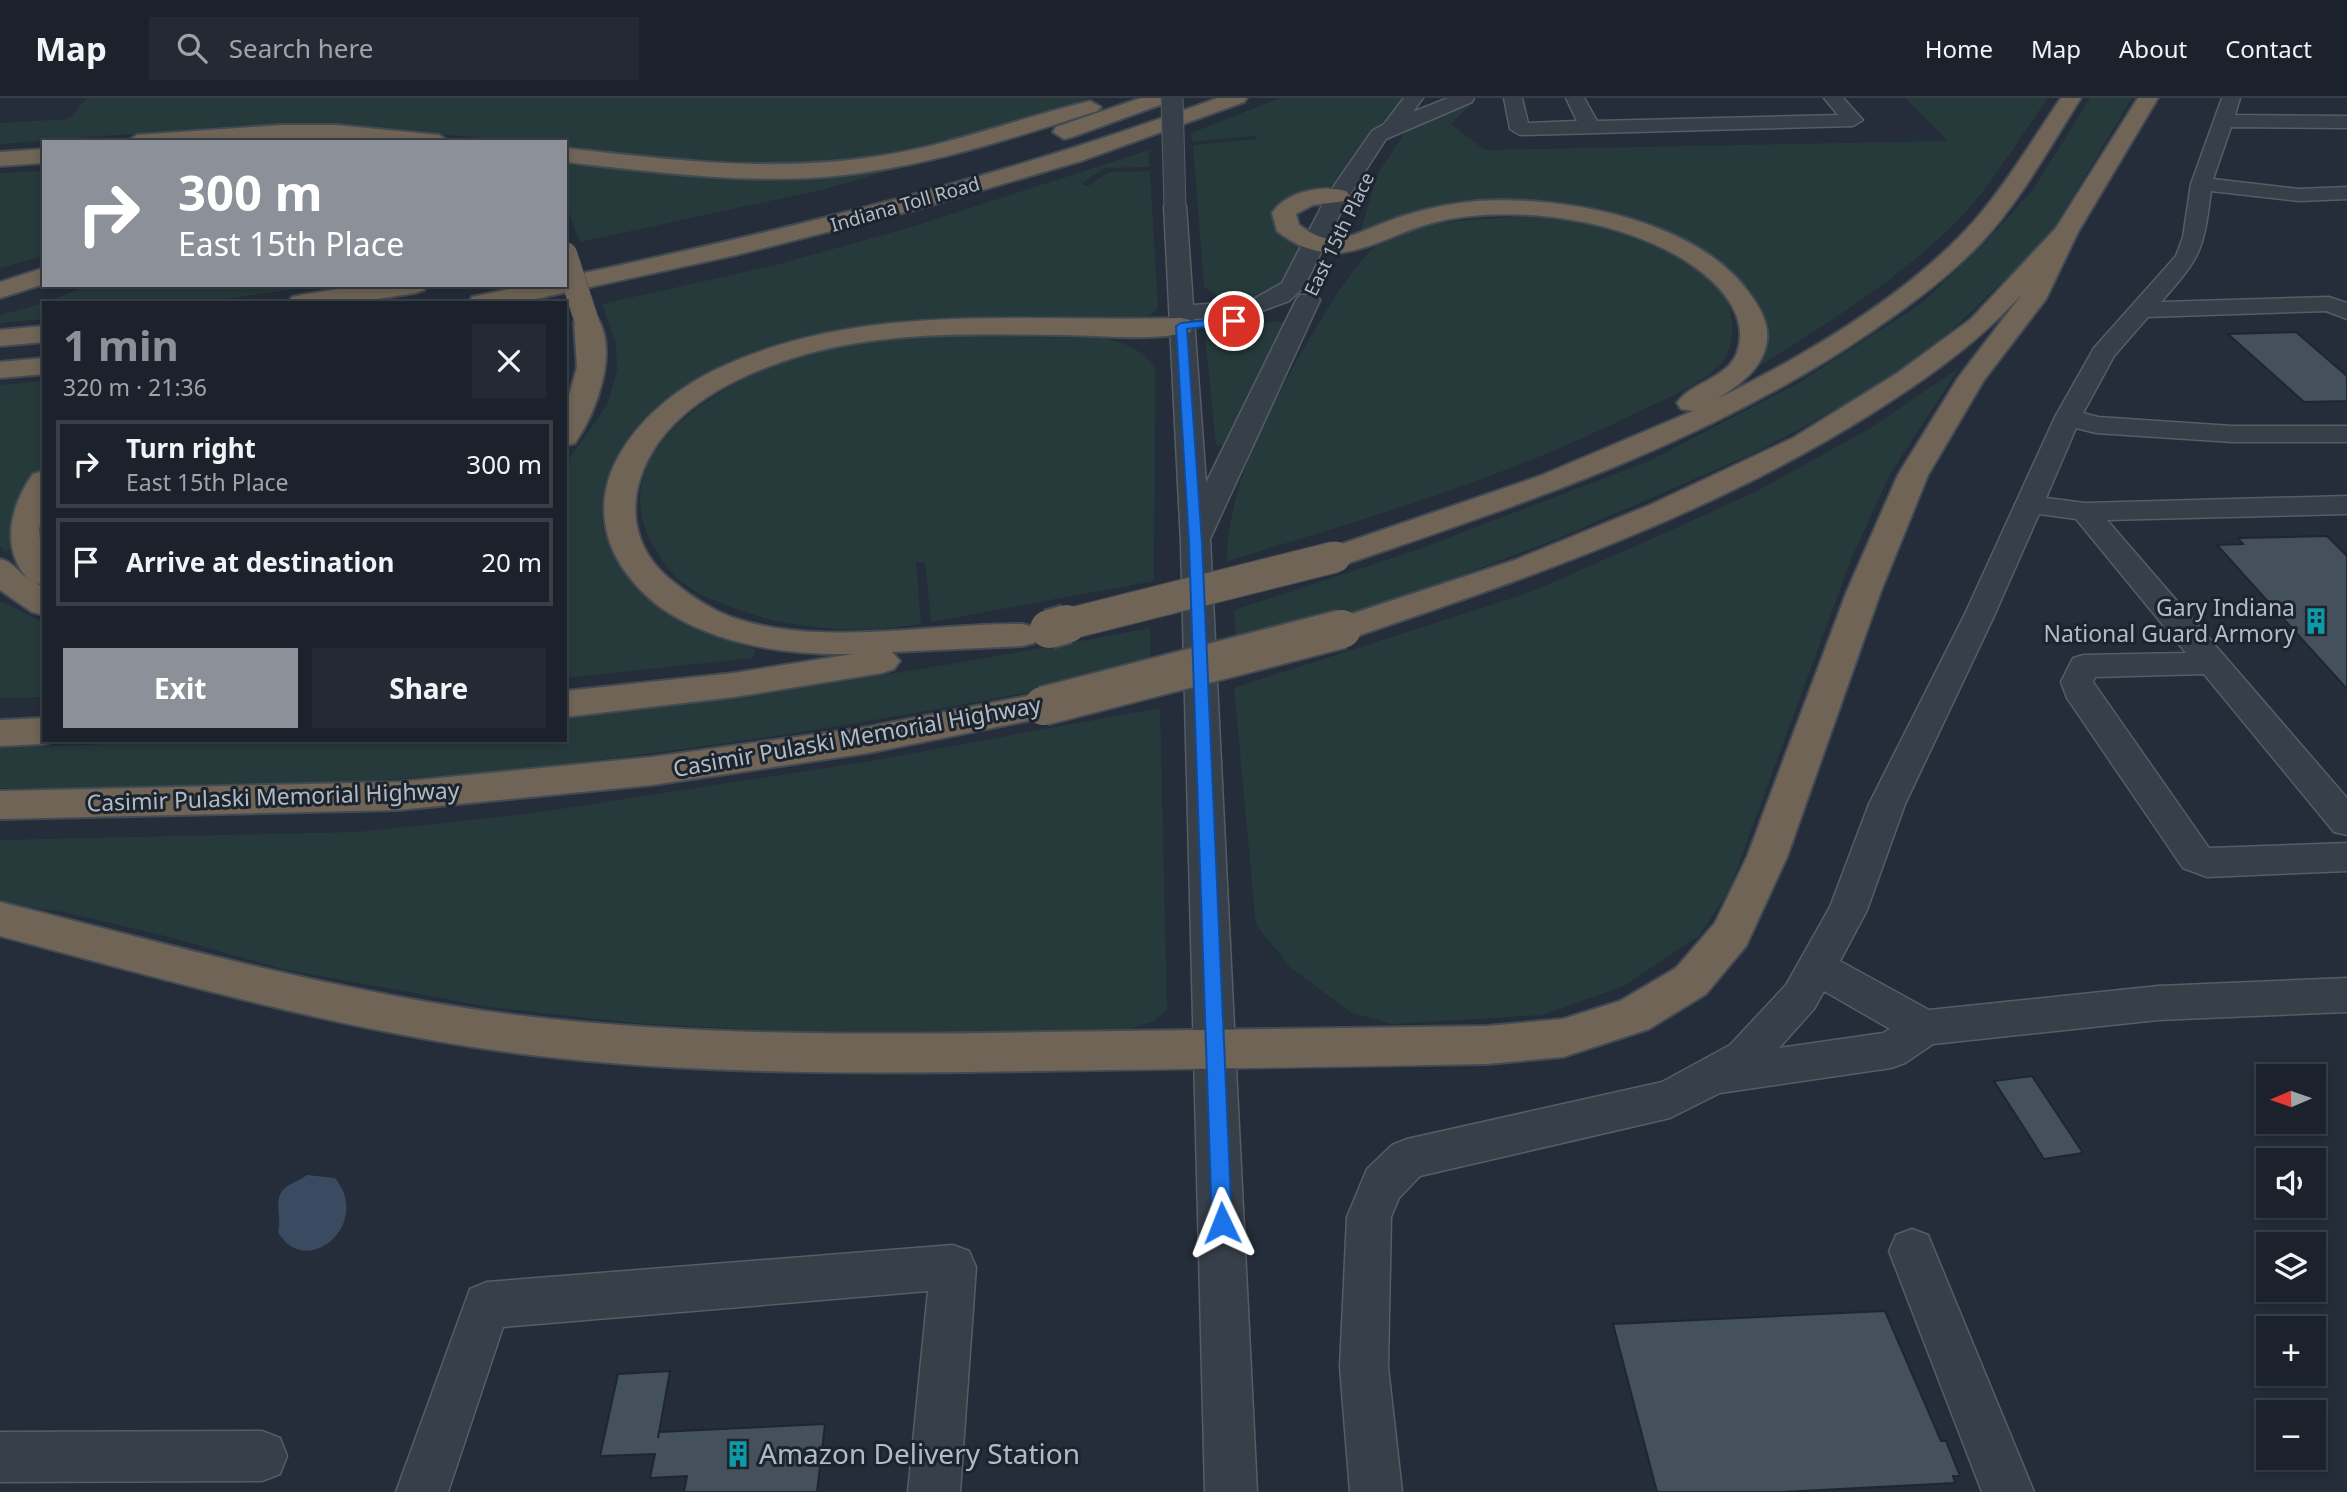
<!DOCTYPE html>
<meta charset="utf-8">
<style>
:root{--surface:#1b222b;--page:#242a33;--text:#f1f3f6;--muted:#a0a4a9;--line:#393f47;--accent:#8c9099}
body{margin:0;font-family:"Noto Sans",sans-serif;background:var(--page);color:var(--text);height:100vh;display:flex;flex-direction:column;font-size:26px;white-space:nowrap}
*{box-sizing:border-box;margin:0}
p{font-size:23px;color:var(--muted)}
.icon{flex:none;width:38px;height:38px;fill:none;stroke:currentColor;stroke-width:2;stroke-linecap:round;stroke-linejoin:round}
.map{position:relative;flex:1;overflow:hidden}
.details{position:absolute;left:42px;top:203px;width:525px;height:441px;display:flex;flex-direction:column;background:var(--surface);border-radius:0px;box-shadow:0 4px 10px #0003,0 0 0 2px var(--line)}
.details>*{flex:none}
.guide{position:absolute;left:42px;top:42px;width:525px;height:147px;border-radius:0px;box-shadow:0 4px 10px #0003,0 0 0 2px var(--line);background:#8c9099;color:#fff;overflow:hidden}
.needle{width:46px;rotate:268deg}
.buttons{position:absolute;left:2256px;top:966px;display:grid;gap:14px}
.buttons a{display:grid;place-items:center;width:70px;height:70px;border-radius:0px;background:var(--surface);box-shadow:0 4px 10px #0003,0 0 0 2px var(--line);font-size:35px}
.pin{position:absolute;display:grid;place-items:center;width:60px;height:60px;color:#fff;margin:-30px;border:4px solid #fff;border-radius:50%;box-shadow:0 2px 7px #0007}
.me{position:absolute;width:77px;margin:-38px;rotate:358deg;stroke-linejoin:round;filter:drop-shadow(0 0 5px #0008)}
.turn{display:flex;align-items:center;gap:24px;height:147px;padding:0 21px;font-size:32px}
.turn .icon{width:91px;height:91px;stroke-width:2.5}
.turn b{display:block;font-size:49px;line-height:60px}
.round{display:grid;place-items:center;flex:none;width:74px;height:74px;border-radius:0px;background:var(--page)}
.overview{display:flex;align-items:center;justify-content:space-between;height:119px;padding:0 21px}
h1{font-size:42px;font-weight:700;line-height:52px;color:var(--accent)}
.cta{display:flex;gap:14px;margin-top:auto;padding:14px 21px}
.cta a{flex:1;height:80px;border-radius:0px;background:var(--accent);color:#fff;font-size:28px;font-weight:700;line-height:80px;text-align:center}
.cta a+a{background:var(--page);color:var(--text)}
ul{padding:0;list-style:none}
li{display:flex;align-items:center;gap:21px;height:88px;margin:0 14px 10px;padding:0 7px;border:4px solid var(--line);border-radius:0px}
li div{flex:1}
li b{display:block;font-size:26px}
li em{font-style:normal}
header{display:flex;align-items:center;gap:42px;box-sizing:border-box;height:98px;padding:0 35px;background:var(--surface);border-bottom:2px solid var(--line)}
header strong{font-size:33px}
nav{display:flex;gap:38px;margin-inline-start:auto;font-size:24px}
.search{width:490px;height:63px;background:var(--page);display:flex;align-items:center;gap:18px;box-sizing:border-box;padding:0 24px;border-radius:0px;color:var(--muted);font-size:26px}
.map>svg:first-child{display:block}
.green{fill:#273a3b}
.water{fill:#3a4a61}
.building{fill:#45505d;stroke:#1e2630;stroke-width:2}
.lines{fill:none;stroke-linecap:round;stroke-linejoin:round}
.minor-casing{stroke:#555d67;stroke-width:3}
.highway-casing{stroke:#424a54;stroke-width:4}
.minor{fill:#373f49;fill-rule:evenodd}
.highway{fill:#6f6455;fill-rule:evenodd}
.minor-bridge-casing{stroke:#555d67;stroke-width:23;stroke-linecap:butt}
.highway-bridge-far2-casing{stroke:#424a54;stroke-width:25;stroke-linecap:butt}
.highway-bridge-far1-casing{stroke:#424a54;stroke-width:33;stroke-linecap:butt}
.highway-bridge-casing{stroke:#424a54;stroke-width:42;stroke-linecap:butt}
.minor-bridge{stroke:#373f49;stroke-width:21}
.highway-bridge-far2{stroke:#6f6455;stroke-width:24}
.highway-bridge-far1{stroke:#6f6455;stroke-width:31}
.highway-bridge{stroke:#6f6455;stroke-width:38}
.route{fill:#1a73e8;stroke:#114b97;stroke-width:2}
.labels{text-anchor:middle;stroke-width:6;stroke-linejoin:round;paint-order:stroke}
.far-street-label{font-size:19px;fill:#b2bac5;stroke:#1c242e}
.poi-label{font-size:23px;fill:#b2bac5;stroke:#1c242e;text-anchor:end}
.street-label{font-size:23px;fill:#b2bac5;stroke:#1c242e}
.near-poi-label{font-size:28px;fill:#b2bac5;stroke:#1c242e;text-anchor:start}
</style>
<header>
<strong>Map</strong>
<div class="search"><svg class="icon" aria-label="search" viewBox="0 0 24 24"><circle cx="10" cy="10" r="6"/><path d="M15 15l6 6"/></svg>Search here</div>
<nav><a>Home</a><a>Map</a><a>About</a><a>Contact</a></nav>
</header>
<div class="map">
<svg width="2347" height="1394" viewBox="0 0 2347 1394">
<rect width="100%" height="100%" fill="#242d39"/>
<path class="green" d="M87,0H1090C1000,26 909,57 815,65C733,72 647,58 565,49V44H521L324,25L261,26L0,46V25L69,21Z
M1280,0H1404C1393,13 1382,24 1370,36C1357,50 1348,79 1330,88C1307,99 1274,94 1273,127L1285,138L1304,147C1298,160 1292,176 1283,186C1264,210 1223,208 1204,188L1193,47L1257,41L1256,38L1192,44L1191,35Z
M1905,0H2048C2022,36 1993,85 1963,117C1904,178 1833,222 1761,267C1764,256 1771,240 1768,230C1762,199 1738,178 1713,161C1638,110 1542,96 1453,106C1420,109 1390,120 1361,132L1377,77L1411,25L1472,5L1451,26L1485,52L1948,43Z
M2090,0H2132L2046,143L1952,232L1885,284L1761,352L1557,441L1404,499L1236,548L1234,512L1411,454L1649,363L1800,284L1922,205L1986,144L2034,90Z
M995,43L821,92L580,144L565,106V63L739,78Z
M1149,52V69L1104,70L1081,86L1088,88L1109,74L1150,73L1158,210L1150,217L1132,222C1044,223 944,215 857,228C781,240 664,279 622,349C609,370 605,395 602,419C601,429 607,440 611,449C635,511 698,532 756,552L753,560L565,580V366L608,306L617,272L616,245L602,206L772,168L908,130Z
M44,73V158L0,170V75Z
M1523,119C1587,123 1668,137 1714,187C1718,192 1725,197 1727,203C1735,220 1734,255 1719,268C1697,289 1663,301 1636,315C1505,380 1367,421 1227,463C1227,426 1237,390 1251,355C1266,315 1348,161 1382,144C1426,122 1476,121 1523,119Z
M89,187H326L194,205H44Z
M44,205V221L0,225V217Z
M1278,223L1287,226L1226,347H1216L1205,237C1224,225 1255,229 1278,223Z
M1104,240C1127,246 1141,251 1155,270L1154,483L931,524L925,464H916L921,526C847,539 762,529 695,493C675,482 660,462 650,442C611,363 696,302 760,274C867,227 990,241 1104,240Z
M1959,270L1890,376L1852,459L1729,792L1700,837L1624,888L1542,917L1392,926L1352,915L1291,870L1256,827L1234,590L1528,495L1665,435L1759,392L1869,331Z
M44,283V369L10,423L13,450L5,454L0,448V287Z
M0,503L44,525V599L0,600Z
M1150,530L1151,570C941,613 731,649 518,671C346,688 173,691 0,690V650L222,642H565V619C762,600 955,567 1150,530Z
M1160,610L1167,912L1154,923L1124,933H779L633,925L490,909L283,871L161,837L63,814L0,805V742L358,734L527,716L865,664Z"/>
<path class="water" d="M307,1077L335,1080C373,1126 306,1183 278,1134C282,1120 274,1104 282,1093C287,1086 301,1082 307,1077Z"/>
<path class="building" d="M2296,234L2347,278V303L2304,304L2228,236Z
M2327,438L2347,458V591L2217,447L2243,446L2238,440Z
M2032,978L2083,1055L2044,1061L1994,983Z
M1885,1213L1941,1343H1946L1960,1378H1953L1955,1385L1782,1394H1657L1613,1226Z
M670,1273L658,1340L659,1334L825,1326L817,1394H684L687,1378L650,1380L655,1356L600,1358L618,1276Z"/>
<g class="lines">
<defs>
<path id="minor" d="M1404,0H1423L1413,14L1448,0H1474L1472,4L1386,41L1349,98L1304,189L1289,203L1254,216L1194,221L1206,385L1296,202L1300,197H1316L1320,202L1210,441L1257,1394H1205L1181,445L1164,108L1175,102L1186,108L1193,207L1250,203L1282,185L1327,98L1372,33L1384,26Z
M1504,0H1522L1528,25L1577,23L1566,0H1584L1597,23L1838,17L1824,0H1843L1863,22L1853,28L1520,37L1510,31Z
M2222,0H2240L2235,17L2347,18V30L2231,29L2213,81L2299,91L2347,89V101L2299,103L2211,93C2203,155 2201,158 2161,204L2329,199L2347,205V221L2326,213L2148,219L2114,258L2083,315L2098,319L2232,328H2347V344H2232L2096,335L2076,330L2046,400L2085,405L2347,398V416L2107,422L2347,700V737L2334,734L2204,576L2095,579L2093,584L2209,750L2347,745V773L2207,779L2183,770L2067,600L2061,584L2073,560L2084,557L2186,555L2076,421L2039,416L1994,518L1905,706L1867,812L1840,863L1929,912L2158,888L2347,880V914L2158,922L1933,946L1905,965L1891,970L1720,995L1670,1020L1420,1078L1399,1100L1391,1119L1388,1269L1402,1394H1350L1340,1269L1347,1119L1367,1071L1392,1047L1407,1041L1662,984L1730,947L1786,887L1830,809L1869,706L1964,518L2055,319L2094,250L2176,158L2183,139L2191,86ZM1824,893L1890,931L1883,935L1779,950L1814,911Z
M1912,1131L1928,1137L2034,1394H1982L1889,1153L1896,1137Z
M953,1147L969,1153L976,1169L960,1394H908L928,1193L503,1229L448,1394H396L470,1191L487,1184Z
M262,1333L280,1340L287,1358L280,1376L262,1383L0,1384V1334Z"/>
<path id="highway" d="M1141,0H1171L1168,4L1072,39L1064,41L1053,34L1056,29Z
M1218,0H1247L1244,4L1081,63L914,112L736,157L517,205H468L472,199L527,187H565V179C787,132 1005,79 1218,0Z
M2061,0H2081C2049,50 2020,104 1979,147C1947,180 1909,208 1872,233C1712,343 1528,404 1346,466L1335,469L1324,466L1319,459L1324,452L1540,378L1693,313L1681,311L1677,305C1691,284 1727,281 1737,255C1747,228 1732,202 1713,184C1649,123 1516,103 1432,125C1400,133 1369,153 1336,155C1315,156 1293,146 1277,133L1272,115C1287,93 1322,87 1346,93L1350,98L1346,103L1313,107L1296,116L1299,127C1309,134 1321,141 1333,141C1353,140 1371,129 1389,123C1417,112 1447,106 1477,103C1563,97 1701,122 1752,199C1759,209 1765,219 1767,232C1770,266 1742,285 1717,301C1806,257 1909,197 1975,122C2007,85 2033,41 2061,0Z
M2138,0H2158L2078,134L2046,201L1984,282L1928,377L1881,493L1787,759L1746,848L1706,896L1649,931L1563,959L1487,966C1336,969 1185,971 1034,973C861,976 687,977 515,955C340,932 170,883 0,838V804C170,847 340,895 515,917C690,938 866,937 1042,934C1190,932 1339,930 1487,928L1563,921L1620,903L1676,870L1715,825L1747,759L1847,493L1898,377L1958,280L2022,196C1978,245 1925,282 1869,317C1710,417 1531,479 1354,539L1342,542L1330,539L1325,531L1330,523L1515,462L1650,407L1793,340L1896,276L1971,221L2056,130Z
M1090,3L1101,9L1097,13C1004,43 907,75 809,80C727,84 646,73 565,64V50C670,62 774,75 879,58C951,47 1019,20 1090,3Z
M281,27H336L439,37L450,44L336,41L126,44L137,37Z
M44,51V65L0,68V54Z
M44,170V186L0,200V184Z
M364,187H428L424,192L415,195L352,205H288L292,199L301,197Z
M587,216L596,218C620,252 596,315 575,345L565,348V312L577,269L574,224L578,218Z
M1181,220L1190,222L1194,228L1190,234C1152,243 1106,238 1066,237C971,236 872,232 781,264C723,284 660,319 640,381C628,419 639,457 671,482C689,497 708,510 731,519C818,550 930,525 1022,526L1034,529L1039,537L1034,545L1022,548L892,554L900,563L894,571L882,575L734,599L565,619V593L734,575L853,556C791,557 728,549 674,518C656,508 639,492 627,476C565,392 641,307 717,271C862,202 1026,225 1181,220Z
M44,228V244L0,248V232Z
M44,260V276L0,280V264Z
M44,373V411L39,431L44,487L36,485L44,490V517L32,514L0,492V461C13,464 16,472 27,480C0,449 11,407 33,376Z
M1043,595L1056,599L1061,608L1056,617L868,655L652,687L398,712L0,721V693L398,684L652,659L868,629Z
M44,620V642H57L44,646L0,648V622Z"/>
</defs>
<use href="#minor" class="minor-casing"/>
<use href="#highway" class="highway-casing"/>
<use href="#minor" class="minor"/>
<use href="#highway" class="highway"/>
<defs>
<path id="minor-bridge" d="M1172,0L1175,108"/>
<path id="highway-bridge-far2" d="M565,156L587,224"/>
<path id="highway-bridge-far1" d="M1060,528L1335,459"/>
<path id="highway-bridge" d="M1049,531L1067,526
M1043,608L1342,531"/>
</defs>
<use href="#minor-bridge" class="minor-bridge-casing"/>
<use href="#highway-bridge-far2" class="highway-bridge-far2-casing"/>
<use href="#highway-bridge-far1" class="highway-bridge-far1-casing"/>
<use href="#highway-bridge" class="highway-bridge-casing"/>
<use href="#minor-bridge" class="minor-bridge"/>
<use href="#highway-bridge-far2" class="highway-bridge-far2"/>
<use href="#highway-bridge-far1" class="highway-bridge-far1"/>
<use href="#highway-bridge" class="highway-bridge"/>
</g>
<path class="route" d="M1234,219L1238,220V225L1187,231L1202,445L1232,1125L1229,1132L1222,1135L1215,1132L1212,1125L1189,445L1176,228L1181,225Z"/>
<defs>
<symbol id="building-bare" viewBox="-9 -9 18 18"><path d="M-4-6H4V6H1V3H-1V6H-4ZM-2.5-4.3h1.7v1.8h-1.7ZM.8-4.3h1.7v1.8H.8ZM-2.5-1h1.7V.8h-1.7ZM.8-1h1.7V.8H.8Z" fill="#0f9aa8" stroke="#1c242e" stroke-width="2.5" paint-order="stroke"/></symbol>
</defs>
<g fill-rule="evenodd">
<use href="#building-bare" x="2297" y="504" width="38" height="38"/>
<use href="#building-bare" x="719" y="1337" width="38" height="38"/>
</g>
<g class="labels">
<g class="far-street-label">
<text transform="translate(905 106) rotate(-16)" y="7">Indiana Toll Road</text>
<text transform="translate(1339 136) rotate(-64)" y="7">East 15th Place</text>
</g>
<g class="poi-label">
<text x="2295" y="518">Gary Indiana<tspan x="2295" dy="26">National Guard Armory</tspan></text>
</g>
<g class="street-label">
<text transform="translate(857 639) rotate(-10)" y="8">Casimir Pulaski Memorial Highway</text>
<text transform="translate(273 699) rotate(-2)" y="8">Casimir Pulaski Memorial Highway</text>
</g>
<g class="near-poi-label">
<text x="759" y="1366">Amazon Delivery Station</text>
</g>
</g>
</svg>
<div class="buttons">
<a><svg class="needle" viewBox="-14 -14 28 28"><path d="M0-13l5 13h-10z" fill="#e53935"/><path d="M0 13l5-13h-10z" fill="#a0a4a9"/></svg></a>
<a><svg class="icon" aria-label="sound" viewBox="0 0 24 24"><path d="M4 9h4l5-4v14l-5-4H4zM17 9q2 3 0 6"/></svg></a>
<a><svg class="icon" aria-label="layers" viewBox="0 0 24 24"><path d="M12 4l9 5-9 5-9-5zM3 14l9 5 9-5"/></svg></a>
<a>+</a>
<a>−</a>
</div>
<div class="pin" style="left:1234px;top:223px;background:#d93025"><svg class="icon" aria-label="arrive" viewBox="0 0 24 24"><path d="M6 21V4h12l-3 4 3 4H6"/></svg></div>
<svg class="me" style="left:1222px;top:1125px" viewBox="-20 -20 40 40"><path d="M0-17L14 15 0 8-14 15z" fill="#1a73e8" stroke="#fff" stroke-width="4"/></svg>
<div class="guide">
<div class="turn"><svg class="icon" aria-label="right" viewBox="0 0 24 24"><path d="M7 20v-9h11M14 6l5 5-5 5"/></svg><div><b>300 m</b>East 15th Place</div></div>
</div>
<section class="details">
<div class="overview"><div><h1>1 min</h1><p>320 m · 21:36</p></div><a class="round"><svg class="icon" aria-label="close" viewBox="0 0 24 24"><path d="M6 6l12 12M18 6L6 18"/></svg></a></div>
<ul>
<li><svg class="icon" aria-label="right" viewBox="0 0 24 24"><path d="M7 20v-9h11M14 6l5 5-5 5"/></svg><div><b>Turn right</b><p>East 15th Place</p></div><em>300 m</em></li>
<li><svg class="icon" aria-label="arrive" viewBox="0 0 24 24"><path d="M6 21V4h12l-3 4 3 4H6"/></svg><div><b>Arrive at destination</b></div><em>20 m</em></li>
</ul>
<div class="cta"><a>Exit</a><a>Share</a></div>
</section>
</div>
